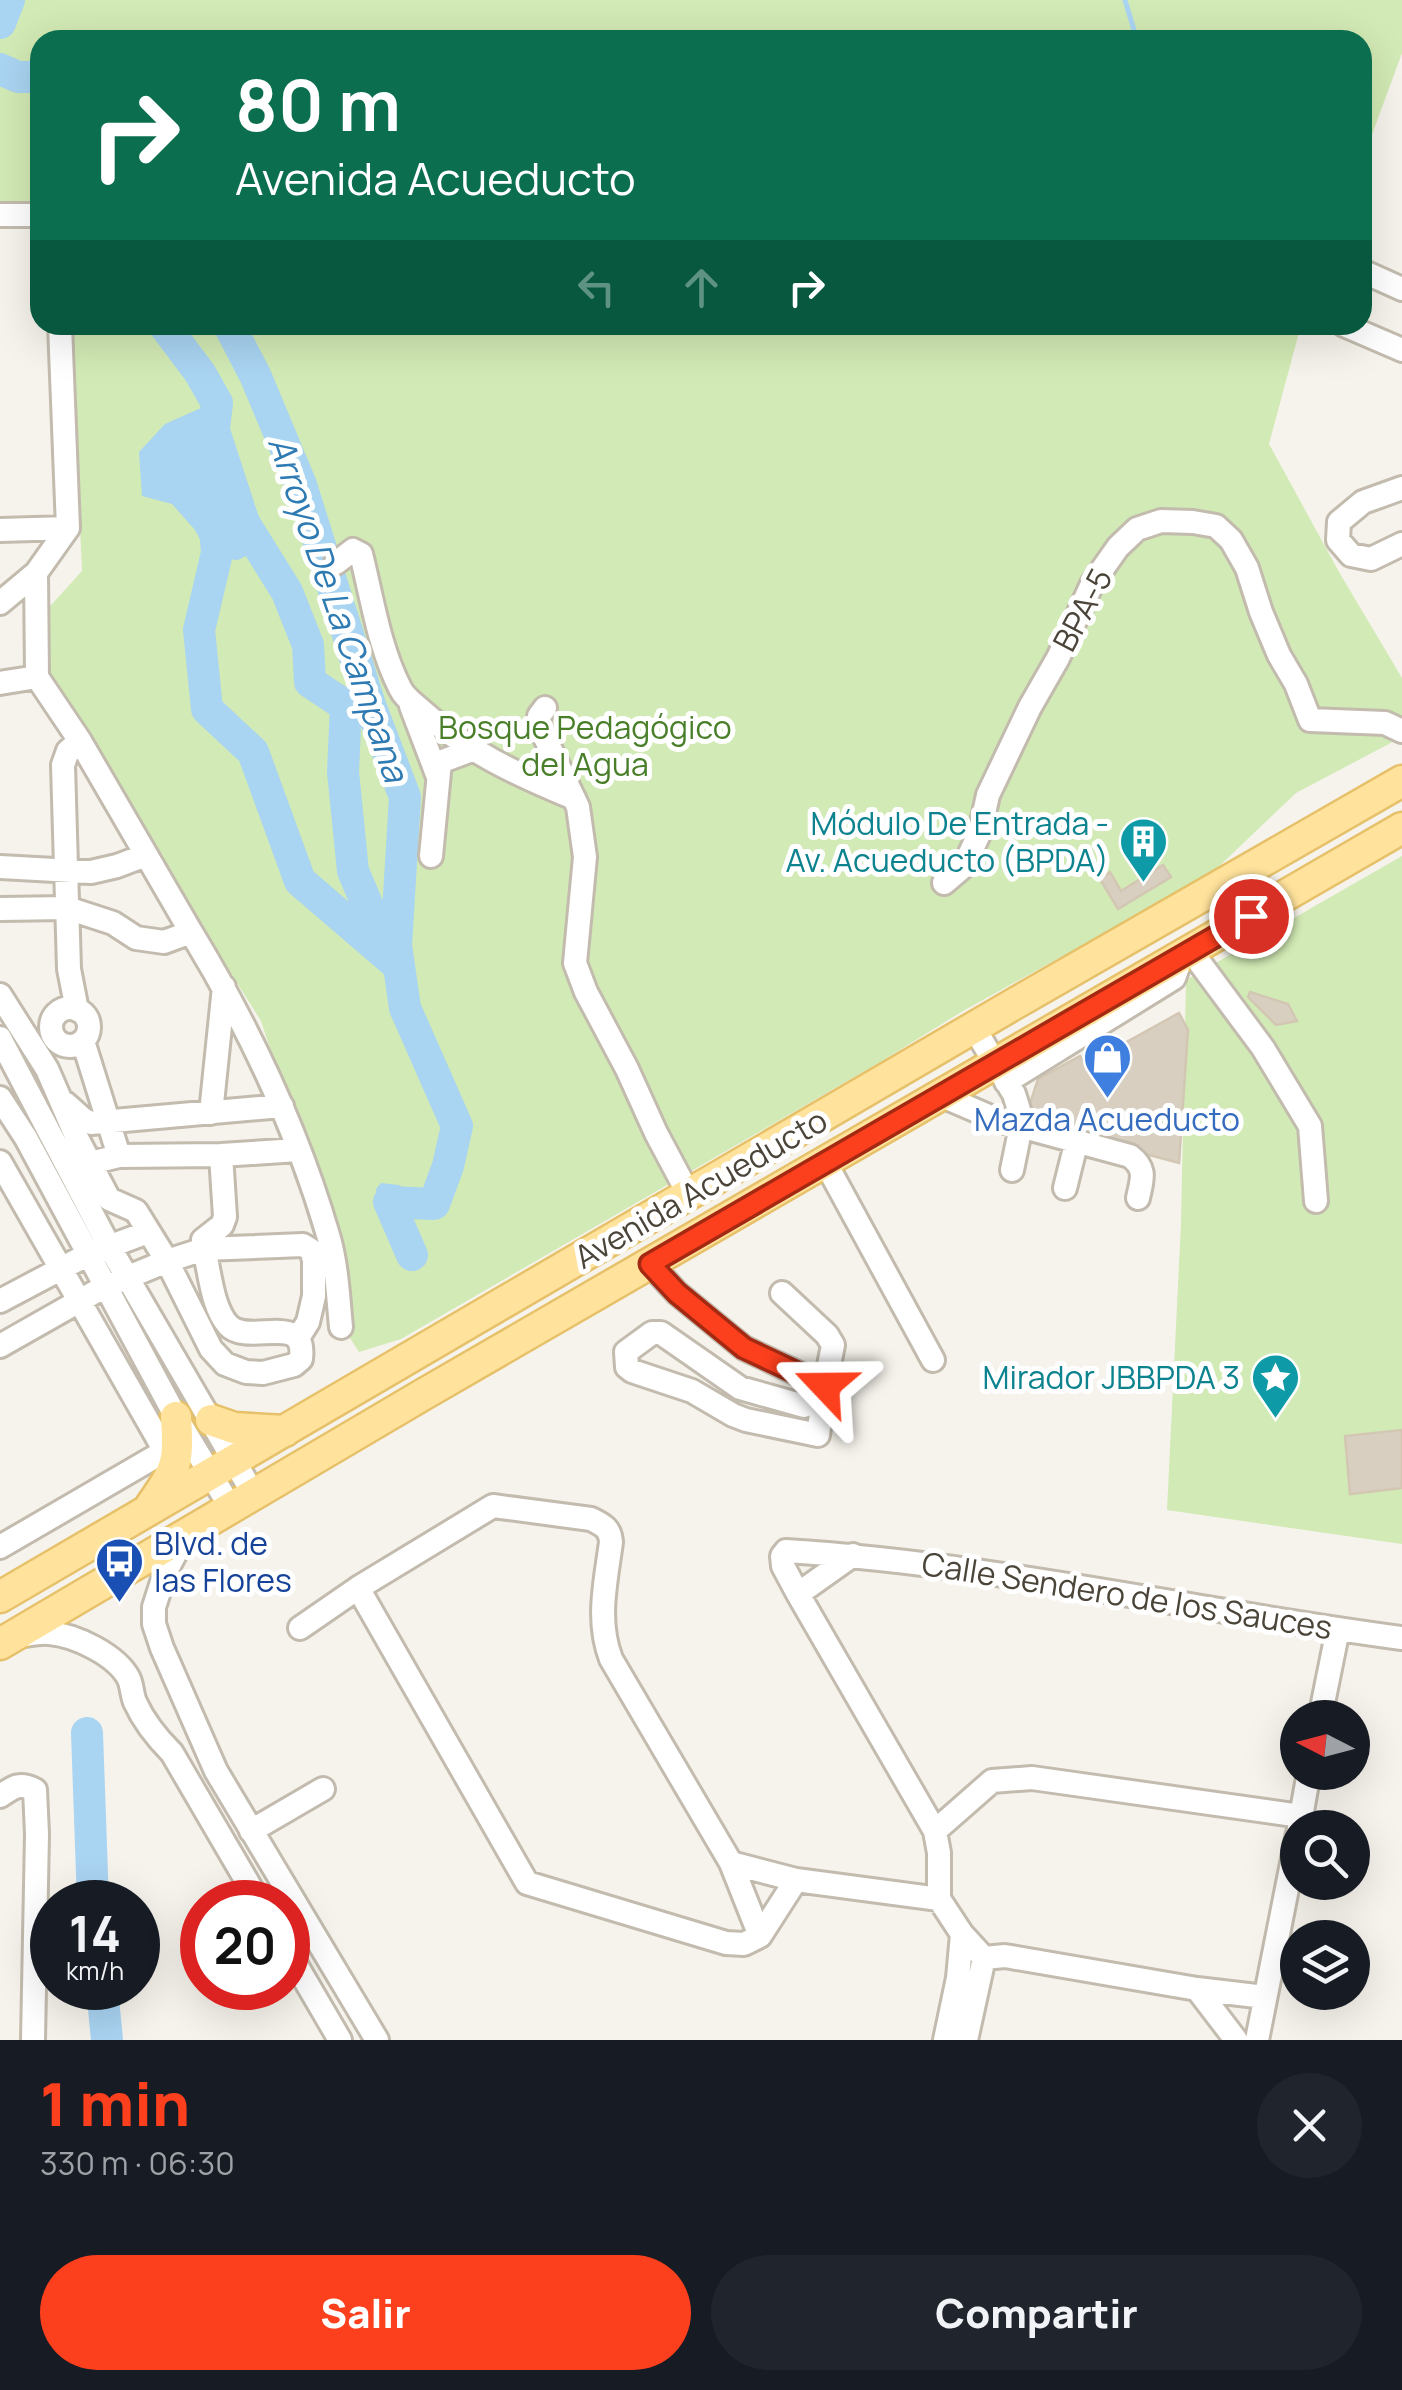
<!DOCTYPE html>
<html lang="es">
<meta charset="utf-8">
<style>
:root{--surface:#171b24;--page:#20242c;--text:#f1f3f6;--muted:#9ea1a6;--accent:#fc3f1d}
body{margin:0;font-family:Manrope,sans-serif;background:var(--page);color:var(--text);height:100vh;display:flex;flex-direction:column;font-size:38px;white-space:nowrap}
*{box-sizing:border-box;margin:0}
p{font-size:32px;color:var(--muted)}
.icon{flex:none;width:55px;height:55px;fill:none;stroke:currentColor;stroke-width:2;stroke-linecap:round;stroke-linejoin:round}
.map{position:relative;height:2040px;overflow:hidden}
.panel{display:flex;flex-direction:column;background:var(--surface);flex:1}
.panel>*{flex:none}
.banner{position:absolute;left:30px;top:30px;width:1342px;height:305px;border-radius:30px;box-shadow:0 10px 40px #0002;background:#0b6e4f;color:#fff;overflow:hidden}
.needle{width:65px;rotate:276deg}
.controls{position:absolute;left:1280px;top:1700px;display:grid;gap:20px}
.controls a{display:grid;place-items:center;width:90px;height:90px;border-radius:50%;background:var(--surface);box-shadow:0 10px 40px #0002;font-size:50px}
.speed{position:absolute;left:30px;top:1880px;display:flex;gap:20px;font-size:50px;font-weight:700;text-align:center}
.speed>*{display:grid;place-content:center;width:130px;height:130px;border-radius:50%;background:var(--surface);box-shadow:0 10px 40px #0002;line-height:1}
.speed small{font-size:25px;font-weight:400}
.speed .limit{border:15px solid #d22;background:#fff;color:#111}
.pin{position:absolute;display:grid;place-items:center;width:85px;height:85px;color:#fff;margin:-42px;border:5px solid #fff;border-radius:50%;box-shadow:0 2px 10px #0007}
.me{position:absolute;width:110px;margin:-55px;rotate:293deg;stroke-linejoin:round;filter:drop-shadow(0 0 8px #0008)}
.turn{display:flex;align-items:center;gap:35px;height:210px;padding:0 40px;font-size:45px}
.turn .icon{width:130px;height:130px;stroke-width:2.5}
.turn b{display:block;font-size:70px;line-height:85px}
.lanes{display:flex;align-items:center;height:95px;padding:0 40px;background:#0003;justify-content:center;gap:50px;direction:ltr}
.lanes .off{opacity:.35}
.round{display:grid;place-items:center;flex:none;width:105px;height:105px;border-radius:52px;background:var(--page)}
.headline{display:flex;align-items:center;justify-content:space-between;height:170px;padding:0 40px}
h1{font-size:60px;font-weight:800;line-height:75px;color:var(--accent)}
.primary-button{display:flex;gap:20px;margin-top:auto;padding:20px 40px}
.primary-button a{flex:1;height:115px;border-radius:60px;background:var(--accent);color:#fff;font-size:40px;font-weight:800;line-height:115px;text-align:center}
.primary-button a+a{background:var(--page);color:var(--text)}
.map>svg:first-child{display:block}
.green{fill:#d2eab5}
.water{fill:#a9d4f2}
.lines{fill:none;stroke-linecap:round;stroke-linejoin:round}
.stream{stroke:#a9d4f2;stroke-width:5}
.river{stroke:#a9d4f2;stroke-width:32}
.building{fill:#d8cfc1;stroke:#d3c7b4;stroke-width:2.5}
.minor-casing{stroke:#c2bbae;stroke-width:28}
.major-casing{stroke:#e6c16a;stroke-width:35}
.minor{stroke:#fff;stroke-width:22}
.major{stroke:#ffe39c;stroke-width:30}
.route-casing{stroke:#a42913;stroke-width:25}
.route{stroke:#fc3f1d;stroke-width:18}
.labels{text-anchor:middle;stroke-width:10;stroke-linejoin:round;paint-order:stroke}
.street-label{font-size:32px;fill:#4b4439;stroke:#fff}
.park-label{font-size:32px;fill:#4a7f2a;stroke:#fff}
.culture-label{font-size:32px;fill:#0d838f;stroke:#fff;text-anchor:end}
.shop-label{font-size:32px;fill:#366cbe;stroke:#fff}
.transit-label{font-size:32px;fill:#164399;stroke:#fff;text-anchor:start}
.water-label{font-size:35px;font-style:italic;fill:#2e7ab2;stroke:#fff}
</style>
<div class="map">
<svg width="1402" height="2040" viewBox="0 0 1402 2040">
<rect width="100%" height="100%" fill="#f6f3ec"/>
<path class="green" d="M0,0H1402V53L1363,159L1362,40H40V208H0Z
M71,325H1301L1269,444L1339,572L1402,678V737L1296,793L1211,874L963,1011L880,1062L401,1339L359,1352L346,1332L335,1243L261,1021L42,674L43,614L82,571Z
M1402,856V1544L1167,1510L1181,1224L1186,980Z"/>
<path class="water" d="M201,408L226,416L268,545L238,560L210,558L195,530L172,504L142,496L139,452L165,424Z
M381,1183L399,1185L410,1192V1196C406,1200 404,1205 400,1208C386,1218 377,1200 376,1189Z"/>
<g class="lines">
<path class="stream" d="M1125,0L1137,40"/>
<path class="river" d="M0,23L9,0
M0,69L18,77H40
M164,325L200,373L217,403L211,453
M229,325L255,375L301,485L370,705L405,797L396,945L405,1008L457,1126L448,1166L434,1204L389,1202L412,1255
M238,513L287,592L308,645L310,682L346,706L343,772L353,871L373,918L383,952
M214,517L217,553L199,630L207,709L253,752L300,881L399,966
M87,1733L93,1902
M102,1988L107,2040"/>
</g>
<path class="building" d="M1163,865L1171,877L1118,909L1100,879L1110,872L1121,891Z
M1250,992L1288,1004L1297,1021L1276,1025L1248,997Z
M1179,1013L1188,1030L1179,1163L1024,1122L1038,1079L1080,1056L1085,1065Z
M1402,1430V1488L1350,1494L1345,1436Z"/>
<g class="lines">
<defs>
<path id="minor" d="M0,215H40
M1362,271L1402,289
M60,325L68,528
M1344,325L1402,350
M1402,488L1363,502L1339,522L1338,540L1351,555L1371,559L1402,544
M0,530L68,528
M336,563L353,550L361,554C372,598 379,647 400,688C404,697 413,703 421,710C466,751 518,775 574,798
M0,603L36,573
M37,677L80,741
M0,683L37,677L36,573L68,528
M411,706L438,777
M545,708L539,716V725L578,807L585,857L575,963L586,992L627,1069L656,1133L689,1195
M431,856L440,762L472,750
M0,867L91,872L117,866L146,855
M944,883L964,866L980,832L988,795L1030,707L1058,658L1092,584L1118,547L1137,529L1161,521L1193,522L1216,526L1231,540L1247,568L1261,612L1279,655L1296,684L1310,720L1385,723L1402,731
M0,909L67,908L113,923L136,938L164,942L191,932C248,1026 297,1129 328,1235C337,1265 338,1297 341,1327
M1191,951L1263,1048L1310,1126L1316,1201
M0,995L47,1069L77,1138L109,1199L136,1211L167,1261L211,1349L225,1364L246,1372L263,1373L294,1365L301,1359C307,1310 248,1347 228,1325C212,1307 210,1273 204,1249L167,1261L104,1287L0,1346
M51 1027a19 19 0 1 1 38 0a19 19 0 1 1-38 0Z
M77,1010L69,969L63,765L68,751L80,741L191,932
M974,1028L1014,1094L1019,1110L1021,1126L1012,1170
M0,1038L109,1246L254,1495
M83,1041L119,1156
M1006,1082L1174,978L1182,956
M942,1096L998,1120L1130,1156C1147,1169 1142,1179 1138,1198
M0,1098L26,1138L176,1417L231,1508
M65,1103L83,1119L91,1123L282,1106
M211,1113L224,987
M221,1155L225,1217L222,1225L203,1240L204,1249L303,1245L311,1250L314,1260V1296L308,1322L298,1338
M0,1162L165,1451L0,1547
M825,1162L933,1360
M90,1163L119,1156L221,1155L298,1150
M1065,1188L1077,1140
M650,1264L677,1293L744,1348L825,1386L818,1435L746,1420L733,1415L692,1391L632,1371L627,1367L626,1352L652,1333H661L740,1388L804,1406
M782,1293L827,1335L833,1345L825,1386
M0,1301L87,1255L148,1232
M184,1537L165,1573L154,1607V1624L162,1648L216,1771L377,2040
M358,1588L527,1883L726,1943L744,1944L760,1936L796,1880
M798,1594L853,1555
M300,1628L358,1588L493,1506L591,1519C603,1525 610,1528 611,1542C606,1581 596,1620 611,1659L731,1863L760,1936
M17,1636C27,1635 39,1632 49,1633C75,1635 117,1655 129,1679C132,1686 132,1695 135,1702C144,1722 157,1738 172,1753L259,1902
M1320,1718L1338,1629
M0,1796C14,1787 19,1782 35,1790L37,1834L33,2040
M1299,1828L1309,1772
M251,1831L323,1789
M935,1831L992,1781L1032,1778L1301,1816
M731,1863L796,1880L939,1899
M288,1951L340,2040
M984,1958L962,1934L939,1899V1853L935,1831L798,1594L783,1566L782,1556L786,1551C993,1564 1196,1611 1402,1638
M984,1958L1005,1956L1197,1989L1265,1997
M1197,1989L1236,2040
M945,2040L958,1978L962,1934
M966,2040L984,1958
M1257,2040L1298,1833"/>
<path id="major" d="M211,1420L234,1428L285,1431
M150,1507C177,1468 179,1464 176,1417
M0,1597L1014,1004L1402,781
M0,1644L424,1394L1402,828"/>
</defs>
<use href="#minor" class="minor-casing"/>
<use href="#major" class="major-casing"/>
<use href="#minor" class="minor"/>
<use href="#major" class="major"/>
</g>
<g class="lines">
<defs>
<path id="route" d="M825,1386L744,1348L677,1293L650,1264L1251,916"/>
</defs>
<use href="#route" class="route-casing"/>
<use href="#route" class="route"/>
</g>
<defs>
<symbol id="building-pin" viewBox="-11 -11 22 30"><path d="M0 17L-7.5 6A9.5 9.5 0 1 1 7.5 6Z" fill="#0f9aa8" stroke="#fff"/><path d="M-4-6H4V6H1V3H-1V6H-4ZM-2.5-4.3h1.7v1.8h-1.7ZM.8-4.3h1.7v1.8H.8ZM-2.5-1h1.7V.8h-1.7ZM.8-1h1.7V.8H.8Z" fill="#fff"/></symbol>
<symbol id="shop-pin" viewBox="-11 -11 22 30"><path d="M0 17L-7.5 6A9.5 9.5 0 1 1 7.5 6Z" fill="#3f7fe0" stroke="#fff"/><path d="M-5-2.5h2.3a2.7 3.5 0 0 1 5.4 0H5L5.5 6h-11ZM-1.5-2.5h3a1.5 2.3 0 0 0-3 0Z" fill="#fff"/></symbol>
<symbol id="sight-pin" viewBox="-11 -11 22 30"><path d="M0 17L-7.5 6A9.5 9.5 0 1 1 7.5 6Z" fill="#0f9aa8" stroke="#fff"/><path d="M0-6L1.8-2.2L6-1.7L2.9 1.2L3.7 5.4L0 3.3L-3.7 5.4L-2.9 1.2L-6-1.7L-1.8-2.2Z" fill="#fff"/></symbol>
<symbol id="bus-pin" viewBox="-11 -11 22 30"><path d="M0 17L-7.5 6A9.5 9.5 0 1 1 7.5 6Z" fill="#1a4fb4" stroke="#fff"/><path d="M-5-6H5V4H4V6H2V4H-2V6H-4V4H-5ZM-3.5-4V0h7V-4ZM-3.5 1.2v1.5H-2V1.2ZM2 1.2v1.5H3.5V1.2Z" fill="#fff"/></symbol>
</defs>
<g fill-rule="evenodd">
<use href="#building-pin" x="1116" y="814" width="55" height="75"/>
<use href="#shop-pin" x="1080" y="1030" width="55" height="75"/>
<use href="#sight-pin" x="1248" y="1350" width="55" height="75"/>
<use href="#bus-pin" x="92" y="1534" width="55" height="75"/>
</g>
<g class="labels">
<g class="street-label">
<text transform="translate(1083 610) rotate(-62)" y="11">BPA-5</text>
<text transform="translate(701 1189) rotate(-30)" y="11">Avenida Acueducto</text>
<text transform="translate(1127 1596) rotate(9)" y="11">Calle Sendero de los Sauces</text>
</g>
<g class="park-label">
<text x="585" y="739">Bosque Pedagógico<tspan x="585" dy="37">del Agua</tspan></text>
</g>
<g class="culture-label">
<text x="1109" y="835">Módulo De Entrada -<tspan x="1109" dy="37">Av. Acueducto (BPDA)</tspan></text>
<text x="1240" y="1389">Mirador JBBPDA 3</text>
</g>
<g class="shop-label">
<text x="1107" y="1131">Mazda Acueducto</text>
</g>
<g class="transit-label">
<text x="154" y="1555">Blvd. de<tspan x="154" dy="37">las Flores</tspan></text>
</g>
<g class="water-label">
<text transform="translate(338 609) rotate(71)" y="12">Arroyo De La Campana</text>
</g>
</g>
</svg>
<div class="controls">
<a><svg class="needle" viewBox="-14 -14 28 28"><path d="M0-13l5 13h-10z" fill="#e53935"/><path d="M0 13l5-13h-10z" fill="#9ea1a6"/></svg></a>
<a><svg class="icon" aria-label="search" viewBox="0 0 24 24"><circle cx="10" cy="10" r="6"/><path d="M15 15l6 6"/></svg></a>
<a><svg class="icon" aria-label="layers" viewBox="0 0 24 24"><path d="M12 4l9 5-9 5-9-5zM3 14l9 5 9-5"/></svg></a>
</div>
<div class="speed"><div>14<small>km/h</small></div><div class="limit">20</div></div>
<div class="pin" style="left:1251px;top:916px;background:#d93025"><svg class="icon" aria-label="arrive" viewBox="0 0 24 24"><path d="M6 21V4h12l-3 4 3 4H6"/></svg></div>
<svg class="me" style="left:825px;top:1386px" viewBox="-20 -20 40 40"><path d="M0-17L14 15 0 8-14 15z" fill="#fc3f1d" stroke="#fff" stroke-width="4"/></svg>
<div class="banner">
<div class="turn"><svg class="icon" aria-label="right" viewBox="0 0 24 24"><path d="M7 20v-9h11M14 6l5 5-5 5"/></svg><div><b>80 m</b>Avenida Acueducto</div></div>
<div class="lanes"><svg class="icon off" aria-label="left" viewBox="0 0 24 24"><path d="M17 20v-9H6M10 6l-5 5 5 5"/></svg><svg class="icon off" aria-label="ahead" viewBox="0 0 24 24"><path d="M12 20V5M6 11l6-6 6 6"/></svg><svg class="icon" aria-label="right" viewBox="0 0 24 24"><path d="M7 20v-9h11M14 6l5 5-5 5"/></svg></div>
</div>
</div>
<section class="panel">
<div class="headline"><div><h1>1 min</h1><p>330 m · 06:30</p></div><a class="round"><svg class="icon" aria-label="close" viewBox="0 0 24 24"><path d="M6 6l12 12M18 6L6 18"/></svg></a></div>
<div class="primary-button"><a>Salir</a><a>Compartir</a></div>
</section>
